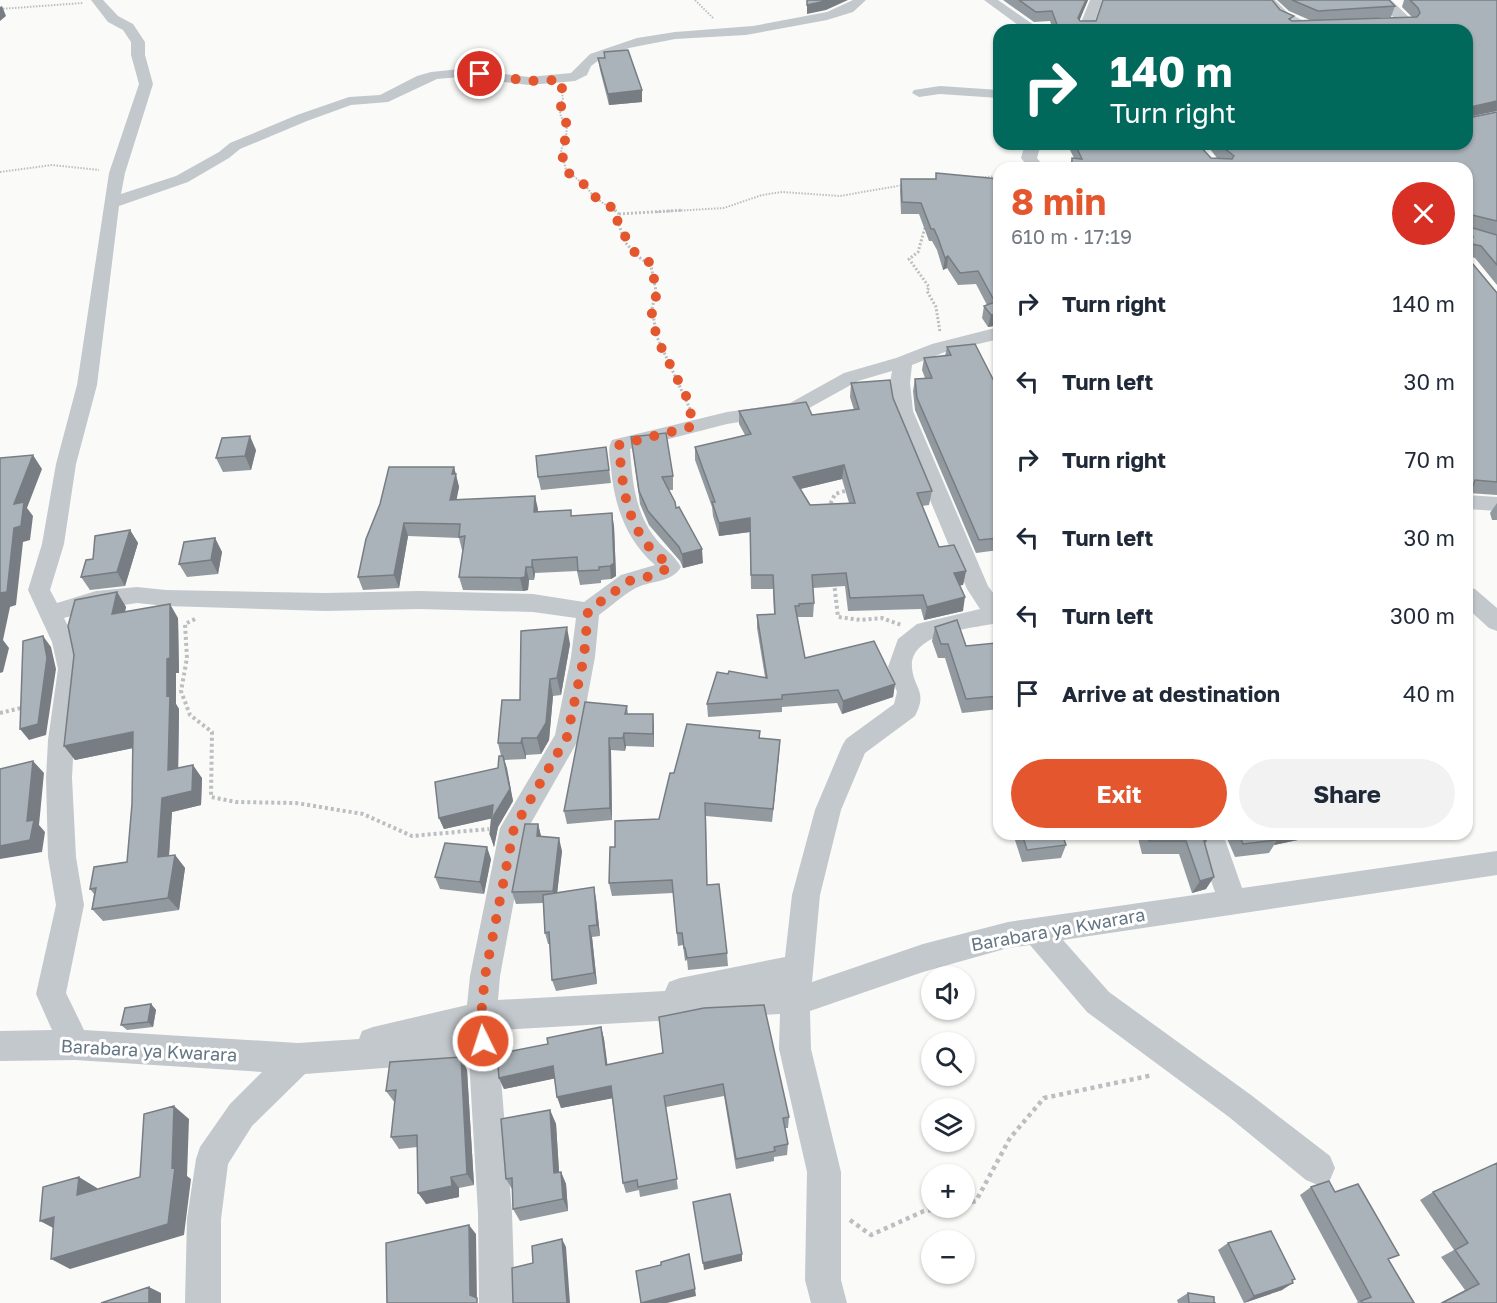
<!DOCTYPE html>
<meta charset="utf-8">
<style>
:root{--surface:#fff;--page:#f2f2f3;--text:#1f2937;--muted:#747a83;--accent:#e4572e}
body{margin:0;font-family:"Golos Text",sans-serif;background:var(--page);color:var(--text);height:100vh;display:flex;flex-direction:column;font-size:22px;white-space:nowrap}
*{box-sizing:border-box;margin:0}
p{font-size:20px;color:var(--muted)}
.icon{flex:none;width:33px;height:33px;fill:none;stroke:currentColor;stroke-width:2;stroke-linecap:round;stroke-linejoin:round}
.map{position:relative;flex:1;overflow:hidden}
.panel{position:absolute;left:993px;top:162px;width:480px;height:678px;display:flex;flex-direction:column;background:var(--surface);border-radius:18px;box-shadow:0 2px 4px #0004}
.panel>*{flex:none}
.top-card{position:absolute;left:993px;top:24px;width:480px;height:126px;border-radius:18px;box-shadow:0 2px 4px #0004;background:#00695c;color:#fff;overflow:hidden}
.controls{position:absolute;left:921px;top:966px;display:grid;gap:12px}
.controls a{display:grid;place-items:center;width:54px;height:54px;border-radius:50%;background:var(--surface);box-shadow:0 2px 4px #0004;font-size:30px}
.pin{position:absolute;display:grid;place-items:center;width:51px;height:51px;color:#fff;margin:-26px;border:3px solid #fff;border-radius:50%;box-shadow:0 2px 6px #0007}
.me{position:absolute;width:66px;margin:-33px;rotate:356deg;stroke-linejoin:round;filter:drop-shadow(0 0 4px #0008)}
.turn{display:flex;align-items:center;gap:21px;height:126px;padding:0 18px;font-size:27px}
.turn .icon{width:78px;height:78px;stroke-width:2.5}
.turn b{display:block;font-size:42px;line-height:51px}
.round{display:grid;place-items:center;flex:none;width:63px;height:63px;border-radius:32px;background:var(--page)}
.headline{display:flex;align-items:center;justify-content:space-between;height:102px;padding:0 18px}
h1{font-size:36px;font-weight:700;line-height:45px;color:var(--accent)}
.primary-button{display:flex;gap:12px;margin-top:auto;padding:12px 18px}
.primary-button a{flex:1;height:69px;border-radius:36px;background:var(--accent);color:#fff;font-size:24px;font-weight:700;line-height:69px;text-align:center}
.primary-button a+a{background:var(--page);color:var(--text)}
ul{padding:0;list-style:none}
li{display:flex;align-items:center;gap:18px;height:78px;padding:0 18px}
li div{flex:1}
li b{display:block;font-size:22px}
li em{font-style:normal}
.map>svg:first-child{display:block}
.lines{fill:none;stroke-linecap:round;stroke-linejoin:round}
.path-far3{stroke:#bbbfc2;stroke-width:2;stroke-dasharray:1.5 1.5;stroke-linecap:butt}
.path-far2{stroke:#bbbfc2;stroke-width:3;stroke-dasharray:2 2;stroke-linecap:butt}
.path-far1{stroke:#bbbfc2;stroke-width:4;stroke-dasharray:3 3;stroke-linecap:butt}
.path{stroke:#bbbfc2;stroke-width:4.5;stroke-dasharray:4 4;stroke-linecap:butt}
.street{fill:#c3c8cc;fill-rule:evenodd}
.wall{fill:#929a9f;fill-rule:evenodd}
.shaded-wall{fill:#777d82}
.building{fill:#aab3b9;stroke:#777d82;stroke-width:1.5;fill-rule:evenodd}
.route{stroke:#e4572e;stroke-width:10;stroke-dasharray:0 18}
.labels{text-anchor:middle;stroke-width:6;stroke-linejoin:round;paint-order:stroke}
.near-street-label{font-size:18px;fill:#657683;stroke:#fff}
</style>
<div class="map">
<svg width="1497" height="1303" viewBox="0 0 1497 1303">
<rect width="100%" height="100%" fill="#fafaf8"/>
<g class="lines">
<path class="path-far3" d="M695,0L713,18
M0,9L83,3
M562,92L563,100L559,106L561,117L567,124L566,138L561,150L566,170L586,186L593,196L616,212
M1198,148L1208,144
M0,172L52,165L99,170
M973,178L999,176
M657,212L724,208L762,195L782,192L840,196L903,185"/>
<path class="path-far2" d="M615,210L619,214V225L625,242L636,255L651,266L656,291L652,309L657,337L691,411
M619,214L683,210
M926,224L918,252L909,259L929,287L927,291L936,307L940,332"/>
<path class="path-far1" d="M828,509L835,494L848,490
M834,582L838,617L861,620L882,618L901,625
M195,619L185,624L187,658L181,691L190,715L212,732L211,797L236,802L296,803L363,814L412,836L489,829
M0,713L25,707"/>
<path class="path" d="M964,1204L976,1201L1010,1138L1044,1098L1153,1075
M850,1220L871,1235L924,1211L944,1208"/>
<path class="street" d="M91,0H103L118,16L133,24L145,42V55L153,84L125,173L121,194L176,176L219,152L230,143L297,115L349,97L380,95L417,76L431,72L460,69L529,77L571,73L590,54L637,38L675,32L753,26L827,12L853,0H866L853,12L827,20L746,35L675,39L629,48L599,60L591,66L587,75L575,81L529,85L460,77L437,79L388,102L351,105L307,121L240,149L229,158L188,182L119,206L97,385L76,464L64,544L50,590L57,603L96,591L137,587L166,590L325,593L419,591L533,594L584,602L621,575L655,565C626,540 614,505 611,468C610,459 607,448 612,440L727,412L790,403L844,373L896,358L932,344L999,327V339L945,352L912,365L910,383L913,411L988,586L999,601V623C974,628 909,632 912,668C914,689 928,691 915,716L865,753L841,810L820,895L812,982L923,944L1008,922L1215,892L1195,834H1223L1242,888L1497,851V875L1063,940L1109,992L1251,1095L1330,1156L1335,1168L1330,1180L1318,1185L1306,1180L1229,1117L1087,1012L1030,945L1008,948L923,972L810,1011L811,1049L841,1172V1280L847,1303H811L805,1280L807,1172L779,1049L780,1014L497,1030L512,1213L515,1303H479L478,1213L469,1059L449,1063L305,1074L252,1126L228,1164L221,1219V1303H185L187,1219L196,1159L200,1147L230,1104L262,1072L75,1060L0,1061V1031L52,1030L36,994L56,905L48,857L46,778L48,740L58,669L52,642L28,590L42,544L56,464L77,385L109,173L139,84L131,55V42L123,30L108,22ZM892,371L890,383L893,411L967,589L980,609L917,624L898,639L888,667L897,692L894,704L846,739L842,746L815,810L792,895L785,957L680,978L669,982L665,991L498,1000L500,976L527,830L580,737L595,657L599,615C611,606 622,596 634,589C649,580 671,584 681,567C674,554 661,547 653,535C635,511 632,478 630,449L727,424L802,412L858,381ZM137,603L166,606L325,611L419,609L533,612L576,618L571,657L555,735L500,828L470,976L467,1005L373,1027L362,1031L359,1039L298,1043L84,1030L66,993L84,905L76,857L72,778L74,740L82,669L76,642L64,618L96,609Z
M984,0H998L1041,30H1025Z
M1090,0H1102L1092,30H1078Z
M1262,0H1275L1288,13L1316,27L1314,30H1298L1300,28L1278,19Z
M1381,0H1391L1412,20L1413,23L1412,26L1378,27L1377,24L1378,21L1396,20L1382,5Z
M940,86L999,90V98L940,94L919,97L912,93L914,90Z
M1025,144H1041L1037,158L1045,168H1029L1021,158Z
M1467,495L1497,497V511L1467,509Z
M1467,587L1475,589L1497,608V631L1489,628L1467,608Z"/>
</g>
<path class="wall" d="M1003,0H1088L1079,20L1080,21L1280,10L1292,21H1312L1289,11L1277,0H1389L1395,6L1391,17L1348,20L1413,18L1402,7L1404,0H1497V111L1472,116L1497,112V285L1475,258L1472,257V263L1497,293V495L1468,493L1467,495V168H1069L1072,158H1074L1067,144H1198L1211,158H1217L1206,144H1467V30H1053L1050,21L1034,22Z
M604,52L642,102L609,105L600,70L598,58H604Z
M901,179H999V325L988,327L982,318L984,306L987,305L976,284L958,285L947,268L943,270L937,250L932,241H929L919,214H901L900,190Z
M947,347L999,391V550L976,553L915,410L913,391L915,379L925,378L922,370L924,358L945,356Z
M851,383L893,398L932,491L929,505L922,506L939,547L966,571L963,585H960L963,611L924,620L921,609L848,611L845,586L813,588L814,603L813,617H798V620L805,658L895,684L893,697L842,714L837,703L782,707V712L708,717L707,704L728,674L765,677L757,628V615L774,614L773,589H751L750,532L719,536L713,516L712,507L695,460V447L745,435L739,424V411L812,415L854,410L850,397ZM842,479L849,503L810,505L800,489Z
M631,437L673,476V490H669L676,508L703,563L683,568L680,561L649,525L640,504Z
M606,447L611,483L541,490L538,477Z
M256,450L251,470L223,472L216,458Z
M454,467L459,487L456,500L538,509L537,512L572,516L614,526L616,576L611,579L601,580V583L580,585L577,571L535,573L534,580H529L528,590L523,591L463,590L459,577L463,550H462L459,538L408,536L399,588L363,590L358,577L366,539Z
M1497,503V520H1492L1490,513Z
M130,530L138,543L125,586L90,590L81,577L93,559Z
M215,538L222,552L218,574L187,577L179,564Z
M117,592L126,607L125,612L178,618L179,673H176V704L179,709L178,768L202,778L201,805L172,812L169,855H175L185,868L179,910L103,921L92,909L94,894L90,889L127,862L132,804L133,748L75,760L64,746L74,655Z
M935,627L966,646L999,650V709L962,713L945,658H938L932,641Z
M570,644L561,695L553,696L549,740L541,754L526,755V759L504,760L513,801L498,827L494,847L490,835L492,818L444,829L439,818L498,768L501,756L498,743L520,700Z
M627,706L628,714L654,727V747L626,746L625,751L611,750L612,820L567,824L564,811Z
M760,731V738L779,754L772,822L706,816L707,885L727,953L728,966L688,970L687,960L685,961L683,945L678,946L673,893L612,896L609,883L615,847L659,819L674,773Z
M538,824L541,836L562,851L557,893L596,899L600,936L592,937L597,984L556,991L552,980L550,944H548L545,933L543,903L516,904L512,892Z
M1013,834H1062L1066,845L1061,858L1022,862Z
M1090,834H1204L1206,841L1205,844L1206,889L1192,893L1179,854H1142L1138,838L1091,837Z
M1225,834H1326L1274,845L1269,853L1235,857Z
M491,859L484,894L440,889L435,877Z
M151,1004L156,1010L153,1027L127,1030L121,1025Z
M601,1027L604,1039L607,1065L663,1053L789,1117L788,1128H785L788,1144L787,1155L774,1157V1161L736,1169L724,1096L666,1107L678,1189L640,1197L639,1190L626,1193L623,1183L612,1098L561,1108L555,1078L504,1089L499,1078L548,1044Z
M461,1057L467,1070L474,1185L459,1188V1197L426,1204L417,1147L399,1149L391,1137L395,1103L386,1091Z
M550,1110L556,1124L559,1173L561,1172L566,1184L568,1211L520,1221L513,1209V1191L506,1179Z
M1497,1163V1303H1440L1465,1290L1441,1257L1454,1250L1420,1200L1433,1192Z
M1311,1187L1335,1192L1389,1261L1415,1303H1356L1358,1302L1300,1195Z
M1228,1243L1292,1281L1282,1290L1244,1303L1218,1250Z
M1188,1293L1214,1303H1216H1178L1177,1300Z"/>
<path class="shaded-wall" d="M830,0H848L826,10L807,14V5Z
M1086,0H1088L1076,29L1078,18Z
M2,6L6,16L0,21V7Z
M642,90V102L609,105L608,94Z
M1497,101V111L1467,117L1470,107Z
M948,256L947,268L943,270L945,258Z
M999,314V325L988,327L991,315Z
M250,436L256,450L251,470L245,456Z
M33,455L42,469L27,508L33,516L30,540L23,542L16,605L10,607L3,640L9,648L3,672L0,673V593L14,504Z
M844,465L842,479L792,491L793,477Z
M454,467L459,487L454,513L450,500L452,474Z
M535,496L538,509L537,525L534,512Z
M612,513L614,526L616,576L611,579L610,566Z
M750,518V532L719,536V523Z
M404,523L408,536L399,588L394,575Z
M130,530L138,543L125,586L117,572Z
M215,538L222,552L218,574L211,560Z
M702,549L703,563L683,568L682,554Z
M532,560L535,573L534,580L532,567Z
M526,567L529,580L528,590L523,591L520,578Z
M966,571L963,585L952,587L954,573Z
M117,592L126,607L121,628L112,614Z
M965,597L963,611L924,620L927,607Z
M170,604L178,618L179,673H176V704L179,709L178,784L168,770L167,659Z
M567,627L570,644L561,695L557,678Z
M43,636L51,647L56,669L46,735L29,740L20,729Z
M550,679L553,696L549,740L541,754L537,738Z
M895,684L893,697L842,714L843,701Z
M653,714L654,727V747L653,734Z
M133,732L143,746L75,760L64,746Z
M624,733L626,746L625,751L623,738Z
M522,738L526,755V759L521,743Z
M609,738L611,750L612,820L610,808Z
M780,740L779,754L772,822L773,809Z
M503,756L507,768L513,801L498,827L494,847L490,835L494,818L444,829L439,818L493,805Z
M33,761L44,773L39,825L45,832L42,852L0,859V846L27,821Z
M193,765L202,778L201,805L172,812L168,870L158,857L162,798Z
M538,824L541,836H537Z
M1274,834H1326L1274,845L1277,840Z
M559,838L562,851L556,903L553,891Z
M487,847L491,859L484,894L480,882Z
M175,855L185,868L179,910L168,898Z
M1214,877L1206,889L1192,893L1200,881Z
M594,887L596,899L600,936L597,925Z
M589,926L592,937L597,984L594,973Z
M151,1004L156,1010L153,1027L148,1022Z
M601,1027L604,1039L609,1076L606,1065Z
M461,1057L467,1070L474,1185L467,1174Z
M553,1066L557,1078L504,1089L499,1078Z
M611,1086L614,1098L561,1108L557,1097Z
M174,1106L189,1119L187,1176L191,1179L184,1235L70,1269L51,1259L172,1168Z
M550,1110L556,1124L560,1186L554,1173Z
M561,1172L566,1184L568,1211L563,1199Z
M79,1177L97,1188L96,1207L77,1195Z
M451,1177L459,1188V1197L426,1204L418,1193Z
M54,1217L59,1231L40,1221Z
M469,1225L476,1234L477,1303L470,1295Z
M562,1239L566,1247L570,1303H567Z
M742,1254V1261L704,1270L703,1263Z
M1293,1283L1282,1290L1244,1303L1254,1296Z
M149,1287L161,1293V1303H149Z
M695,1289L696,1296L667,1303H641Z"/>
<path class="building" d="M807,0H830L807,5Z
M1019,0H1086L1078,18L1080,21H1096L1103,0H1272L1280,10L1294,16L1289,19L1292,21L1417,17L1420,13L1418,8L1410,0H1497V101L1470,107V115L1473,117L1497,112V221L1472,215L1467,211V168H1072V158L1082,159L1075,144H1198L1211,158L1232,159L1234,156L1219,144H1467V30H1059L1052,11L1036,12Z
M1292,0H1389L1395,6L1318,11Z
M628,50L642,90L608,94L598,58H605L604,52Z
M936,173L999,179V314L991,315L984,306L995,302L978,271L960,273L948,256L945,258L938,238L934,229H931L921,203L902,202L901,179H936Z
M1468,225L1473,228L1497,235V265L1481,246L1472,244V263L1497,293V482L1475,480L1473,486L1467,485V236L1473,237Z
M975,344L999,391V538L979,540L917,398L915,379L932,378L924,358L951,355L947,347Z
M890,380L893,398L932,491L917,493L939,547L954,545L966,571L954,573L965,597L927,607L923,595L850,598L846,573L812,575L814,603L799,604V606H795L805,658L874,641L895,684L843,701L838,690L782,695V699L707,704L717,672L728,674L729,671L767,678L757,615L775,614L773,575H751L750,518L719,523L712,502H715L695,447L751,434L739,411L806,402L812,415L859,409L851,383ZM844,465L855,503L810,505L793,477Z
M666,433L673,476L662,477L675,502L676,508L679,507L702,549L682,554L679,547L648,511L639,491L631,437Z
M250,436L245,456L216,458L222,438Z
M606,447L609,470L538,477L536,456Z
M33,455L14,504L24,502L21,526L14,528L7,592L0,593V458Z
M389,467H454L452,474H456L450,500L535,496L534,512L571,510V516L612,513L614,563L610,566L599,567V570L578,571L577,557L532,560V567H526L525,577L520,578L459,577L465,536L459,537L460,524L404,523L394,575L358,577L366,539L380,504Z
M130,530L117,572L81,577L86,560L93,559L95,536Z
M215,538L211,560L179,564L184,542Z
M117,592L112,614L170,604V658L167,659V696L170,695L168,770L193,765L192,791L162,798L158,857L175,855L168,898L92,909L96,888L90,889L94,867L127,862L132,804L133,732L64,746L74,655L68,626L75,600Z
M957,620L966,646L996,643L999,650V696L966,699L948,644H941L935,627Z
M567,627L557,678L550,679L546,723L537,738H522L521,743H498L502,700H520L521,631Z
M1467,632L1472,637L1467,640Z
M43,636L47,658L38,724L20,729L23,641Z
M585,702L627,706L625,714H653V734L624,733L623,738H609L610,808L564,811Z
M687,724L760,731L759,738L780,740L773,809L705,803L707,885L719,884L727,953L687,958L685,948H684L682,933H677L672,880L609,883L610,847H615V821L659,819L670,773H674Z
M499,756H503L510,789L494,815L490,835L493,805L439,818L435,782L498,768Z
M33,761L27,821L34,820L30,840L0,846V769Z
M525,824H538L537,836L559,838L553,891L512,892Z
M1022,834H1062L1066,845L1027,850Z
M1147,834H1204L1206,841H1204L1214,877L1200,881L1186,841H1149Z
M1239,834H1275L1277,840L1243,844Z
M445,843L487,847L480,882L435,877Z
M594,887L597,925L589,926L594,973L552,980L549,932L545,933L543,895Z
M151,1004L148,1022L121,1025L125,1008Z
M764,1005L789,1117L783,1118L788,1144L774,1147L775,1151L736,1159L723,1084L664,1096L677,1179L638,1187L637,1180L623,1183L611,1086L557,1097L553,1066L499,1078L497,1054L548,1044L547,1038L601,1027L606,1065L663,1053L659,1017L704,1008Z
M461,1057L467,1174L451,1177L452,1186L418,1193L417,1135L391,1137L396,1090L386,1091L390,1062Z
M174,1106L172,1168L175,1167L168,1224L51,1259L54,1217L40,1221L43,1187L79,1177L77,1195L140,1177L144,1114Z
M550,1110L554,1173L561,1172L563,1199L513,1209L512,1178L506,1179L501,1119Z
M1497,1163V1303H1442L1479,1284L1455,1250L1468,1243L1433,1192Z
M1329,1181L1335,1192L1358,1184L1399,1255L1388,1259L1414,1303H1363L1361,1301L1371,1297L1311,1187Z
M730,1194L742,1254L703,1263L693,1202Z
M469,1225L470,1295L477,1298V1303H387L386,1243Z
M1271,1231L1295,1279L1292,1280L1293,1283L1254,1296L1228,1243Z
M562,1239L567,1303H513L512,1268L533,1263L532,1246Z
M689,1254L695,1289L641,1303L636,1271L661,1265V1262Z
M149,1287V1303H101Z
M1188,1293L1214,1297V1303H1216H1189Z"/>
<g class="lines">
<path class="route" d="M480,74L529,81L561,80C561,86 564,95 562,101C560,111 560,115 567,124L566,138L561,150L566,171L586,186L593,196L605,202L619,214L617,223L637,256L649,262L653,270L656,298L651,309L657,339L686,396L694,426L619,445C622,482 625,519 650,548C656,555 664,560 670,567L655,575L629,581L588,611L584,657L567,737L514,828L485,976L481,1016L483,1041"/>
</g>
<g class="labels">
<g class="near-street-label">
<text transform="translate(1058 930) rotate(-10)" y="6">Barabara ya Kwarara</text>
<text transform="translate(149 1051) rotate(3)" y="6">Barabara ya Kwarara</text>
</g>
</g>
</svg>
<div class="controls">
<a><svg class="icon" aria-label="sound" viewBox="0 0 24 24"><path d="M4 9h4l5-4v14l-5-4H4zM17 9q2 3 0 6"/></svg></a>
<a><svg class="icon" aria-label="search" viewBox="0 0 24 24"><circle cx="10" cy="10" r="6"/><path d="M15 15l6 6"/></svg></a>
<a><svg class="icon" aria-label="layers" viewBox="0 0 24 24"><path d="M12 4l9 5-9 5-9-5zM3 14l9 5 9-5"/></svg></a>
<a>+</a>
<a>−</a>
</div>
<div class="pin" style="left:480px;top:74px;background:#d93025"><svg class="icon" aria-label="arrive" viewBox="0 0 24 24"><path d="M6 21V4h12l-3 4 3 4H6"/></svg></div>
<svg class="me" style="left:483px;top:1041px" viewBox="-20 -20 40 40"><circle r="17" fill="#e4572e" stroke="#fff" stroke-width="3"/><path d="M0-11L8 9 0 5-8 9z" fill="#fff"/></svg>
<div class="top-card">
<div class="turn"><svg class="icon" aria-label="right" viewBox="0 0 24 24"><path d="M7 20v-9h11M14 6l5 5-5 5"/></svg><div><b>140 m</b>Turn right</div></div>
</div>
<section class="panel">
<div class="headline"><div><h1>8 min</h1><p>610 m · 17:19</p></div><a class="round" style="background:#d93025;color:#fff"><svg class="icon" aria-label="close" viewBox="0 0 24 24"><path d="M6 6l12 12M18 6L6 18"/></svg></a></div>
<ul>
<li><svg class="icon" aria-label="right" viewBox="0 0 24 24"><path d="M7 20v-9h11M14 6l5 5-5 5"/></svg><div><b>Turn right</b></div><em>140 m</em></li>
<li><svg class="icon" aria-label="left" viewBox="0 0 24 24"><path d="M17 20v-9H6M10 6l-5 5 5 5"/></svg><div><b>Turn left</b></div><em>30 m</em></li>
<li><svg class="icon" aria-label="right" viewBox="0 0 24 24"><path d="M7 20v-9h11M14 6l5 5-5 5"/></svg><div><b>Turn right</b></div><em>70 m</em></li>
<li><svg class="icon" aria-label="left" viewBox="0 0 24 24"><path d="M17 20v-9H6M10 6l-5 5 5 5"/></svg><div><b>Turn left</b></div><em>30 m</em></li>
<li><svg class="icon" aria-label="left" viewBox="0 0 24 24"><path d="M17 20v-9H6M10 6l-5 5 5 5"/></svg><div><b>Turn left</b></div><em>300 m</em></li>
<li><svg class="icon" aria-label="arrive" viewBox="0 0 24 24"><path d="M6 21V4h12l-3 4 3 4H6"/></svg><div><b>Arrive at destination</b></div><em>40 m</em></li>
</ul>
<div class="primary-button"><a>Exit</a><a>Share</a></div>
</section>
</div>
